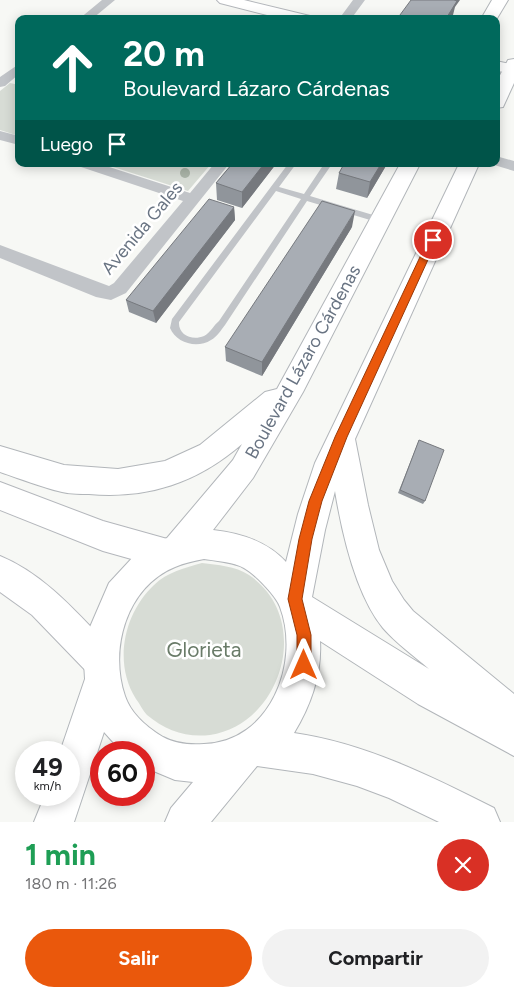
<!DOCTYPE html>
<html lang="es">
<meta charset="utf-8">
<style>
:root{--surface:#fff;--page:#f2f2f2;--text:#202124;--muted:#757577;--accent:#ea580c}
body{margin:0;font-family:Figtree,sans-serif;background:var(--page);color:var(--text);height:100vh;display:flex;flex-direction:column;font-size:19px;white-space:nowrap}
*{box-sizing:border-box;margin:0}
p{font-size:16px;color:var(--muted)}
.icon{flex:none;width:28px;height:28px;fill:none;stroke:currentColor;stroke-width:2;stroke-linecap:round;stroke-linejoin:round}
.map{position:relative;height:822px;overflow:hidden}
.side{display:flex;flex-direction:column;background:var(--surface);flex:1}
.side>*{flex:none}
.banner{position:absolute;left:15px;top:15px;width:485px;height:152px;border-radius:10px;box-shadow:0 2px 12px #0003;background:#00695c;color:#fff;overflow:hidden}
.speed{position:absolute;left:15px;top:741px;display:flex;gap:10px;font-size:25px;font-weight:700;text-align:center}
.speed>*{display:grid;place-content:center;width:65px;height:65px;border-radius:50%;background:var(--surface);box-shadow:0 2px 12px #0003;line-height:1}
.speed small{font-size:12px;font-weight:400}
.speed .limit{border:8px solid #d22;background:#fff;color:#111}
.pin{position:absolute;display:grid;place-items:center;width:42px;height:42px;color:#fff;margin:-21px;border:2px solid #fff;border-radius:50%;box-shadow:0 1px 5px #0007}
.me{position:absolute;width:55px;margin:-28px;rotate:0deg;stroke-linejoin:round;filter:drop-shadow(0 0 4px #0008)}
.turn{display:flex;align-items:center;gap:18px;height:105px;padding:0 25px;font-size:22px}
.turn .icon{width:65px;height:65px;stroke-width:2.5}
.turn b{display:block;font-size:35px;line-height:42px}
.then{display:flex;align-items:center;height:48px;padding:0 25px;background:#0003;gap:10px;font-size:19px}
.round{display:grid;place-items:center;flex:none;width:52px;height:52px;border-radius:26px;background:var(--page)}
.headline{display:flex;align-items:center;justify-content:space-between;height:85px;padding:0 25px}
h1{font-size:30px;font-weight:700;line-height:38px;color:#1e9e55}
.button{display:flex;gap:10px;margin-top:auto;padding:10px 25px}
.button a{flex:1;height:58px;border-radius:30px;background:var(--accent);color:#fff;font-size:20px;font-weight:700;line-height:58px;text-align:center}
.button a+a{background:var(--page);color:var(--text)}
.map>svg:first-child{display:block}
.green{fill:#d7dcd5}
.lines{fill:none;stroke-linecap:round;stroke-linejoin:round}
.secondary-casing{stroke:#b4b7bc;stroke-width:2}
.primary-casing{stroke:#b2b6ba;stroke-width:2}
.lane{fill:#c1c4c8;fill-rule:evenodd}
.street{fill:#c1c4c8;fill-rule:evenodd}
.secondary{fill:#fff;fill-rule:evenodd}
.primary{fill:#fff;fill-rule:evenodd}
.tree{fill:#a9b3a7}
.wall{fill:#90959b}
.shaded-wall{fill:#76797e}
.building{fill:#a8adb4;stroke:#76797e}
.route{fill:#ea580c;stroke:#983908}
.labels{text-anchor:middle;stroke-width:5;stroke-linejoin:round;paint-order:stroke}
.street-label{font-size:18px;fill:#697483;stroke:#fff}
.near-park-label{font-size:21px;fill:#697b68;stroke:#fff}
</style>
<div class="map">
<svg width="514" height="822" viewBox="0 0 514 822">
<rect width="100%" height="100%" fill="#f7f8f5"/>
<path class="green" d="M10,83L19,85V136L0,130V91Z
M104,164H211L188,191Z
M202,563C218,565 235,566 249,575C313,618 283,724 210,735C186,738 165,730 147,715C143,711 140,704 136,699C113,663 124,613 154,585C167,572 185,568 202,563Z"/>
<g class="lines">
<defs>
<path id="secondary" d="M217,0H244L310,16L312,19H283L220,3Z
M496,61L514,65V73L496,71Z
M0,482L103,521L178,542L183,553L178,564L167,569L103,551L0,510Z
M0,556C46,575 79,615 113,650L118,662L113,674L101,679L89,674L32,615L0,592Z"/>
<path id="primary" d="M492,0H508L496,20L481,19Z
M514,59V83L503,107L496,108V83L508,60Z
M400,164H420L303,392L253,478L213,530C240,533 267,541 286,562L298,514L315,463L459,164H479L355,439L368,505L379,550L392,581L404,600L413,611L514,694V756L418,704L320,641C322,674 311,705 294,733C364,743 431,776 494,808L500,822H439L389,798L357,786L313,774L257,766L211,822H165L171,808L193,782L175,780L144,767V752H122L104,732L74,822H34L45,795H69V752H60L85,679L84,662L90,627L109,583L134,556L147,547L167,538L233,460L242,444C197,483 148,499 89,494C81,494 71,494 62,492C41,487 21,479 0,472V446L64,465L118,469L165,461L200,445L265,392L277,389ZM335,491C342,533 356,595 383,628C396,643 414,656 429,669L312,597L325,530ZM204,559C217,561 233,562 244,568C255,574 276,596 280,607C301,663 270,742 204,744C190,745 176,744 163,737C148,728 131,714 125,696C109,650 126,587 175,567C184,563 194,561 204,559Z"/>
</defs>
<use href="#secondary" class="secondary-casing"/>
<use href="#primary" class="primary-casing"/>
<path class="lane" d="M288,164H296L279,187L304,194L324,164H332L310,196L383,218L384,220L380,223L307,201L225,325C221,330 217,337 211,340C197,349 176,343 170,328L172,319ZM276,191L301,199L219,321C214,325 210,333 204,336C192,341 178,335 179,322Z"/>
<path class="street" d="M102,0H115L92,19H79Z
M353,0H365L351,19H339Z
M19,64V74L5,86L0,87V77Z
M0,131L19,136V145L0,140Z
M496,156L514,161V171L491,164H496Z
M79,164H100L190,193L214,164H229L126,293L111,300L96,297L0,258V245L109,286L114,283L183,201L81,167Z"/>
<use href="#secondary" class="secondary"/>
<use href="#primary" class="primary"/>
</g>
<circle class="tree" cx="185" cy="173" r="5"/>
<path class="wall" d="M232,164H276L242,208L217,200L216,183Z
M387,164L367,198L336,189L339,173Z
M234,207L235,220L156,323L129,312L126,300Z
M352,227L262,376L226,361L225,347Z
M419,440L425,501L423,504L398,493Z"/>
<path class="shaded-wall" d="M454,0H460L455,7L452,19L447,17Z
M264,164H276L242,208V192Z
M381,164H387L367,198L370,182Z
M234,207L235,220L156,323L153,311Z
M355,211L352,227L262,376V362Z"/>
<path class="building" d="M411,0H454L457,1L447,17L453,19H397Z
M232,164H264L242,192L216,183Z
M344,164H381L370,182L339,173Z
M209,199L234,207L153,311L126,300Z
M322,201L355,211L262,362L225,347Z
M419,440L444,450L425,501L400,490Z"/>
<path class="route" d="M433,237L437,240L347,437L322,501L312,539L302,599L311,635V665L309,670L304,672L299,670L297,665V635L288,599L299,539L309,501L335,437L428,240Z"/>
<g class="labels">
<g class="street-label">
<text transform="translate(142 228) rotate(-50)" y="6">Avenida Gales</text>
<text transform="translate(303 362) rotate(-61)" y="6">Boulevard Lázaro Cárdenas</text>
</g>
<g class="near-park-label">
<text x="204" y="657">Glorieta</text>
</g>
</g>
</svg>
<div class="speed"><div>49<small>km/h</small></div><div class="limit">60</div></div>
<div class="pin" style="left:433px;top:240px;background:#d93025"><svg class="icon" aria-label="arrive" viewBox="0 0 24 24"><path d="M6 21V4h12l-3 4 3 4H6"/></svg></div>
<svg class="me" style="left:304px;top:665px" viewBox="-20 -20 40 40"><path d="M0-17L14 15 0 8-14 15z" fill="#ea580c" stroke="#fff" stroke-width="4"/></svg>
<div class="banner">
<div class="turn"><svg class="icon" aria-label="ahead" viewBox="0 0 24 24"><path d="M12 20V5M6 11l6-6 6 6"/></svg><div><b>20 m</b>Boulevard Lázaro Cárdenas</div></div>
<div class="then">Luego<svg class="icon" aria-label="arrive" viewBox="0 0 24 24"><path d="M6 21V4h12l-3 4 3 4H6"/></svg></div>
</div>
</div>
<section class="side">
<div class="headline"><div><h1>1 min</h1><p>180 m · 11:26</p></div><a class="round" style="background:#d93025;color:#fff"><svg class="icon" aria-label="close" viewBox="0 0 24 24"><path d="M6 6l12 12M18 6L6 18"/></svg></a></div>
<div class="button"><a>Salir</a><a>Compartir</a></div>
</section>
